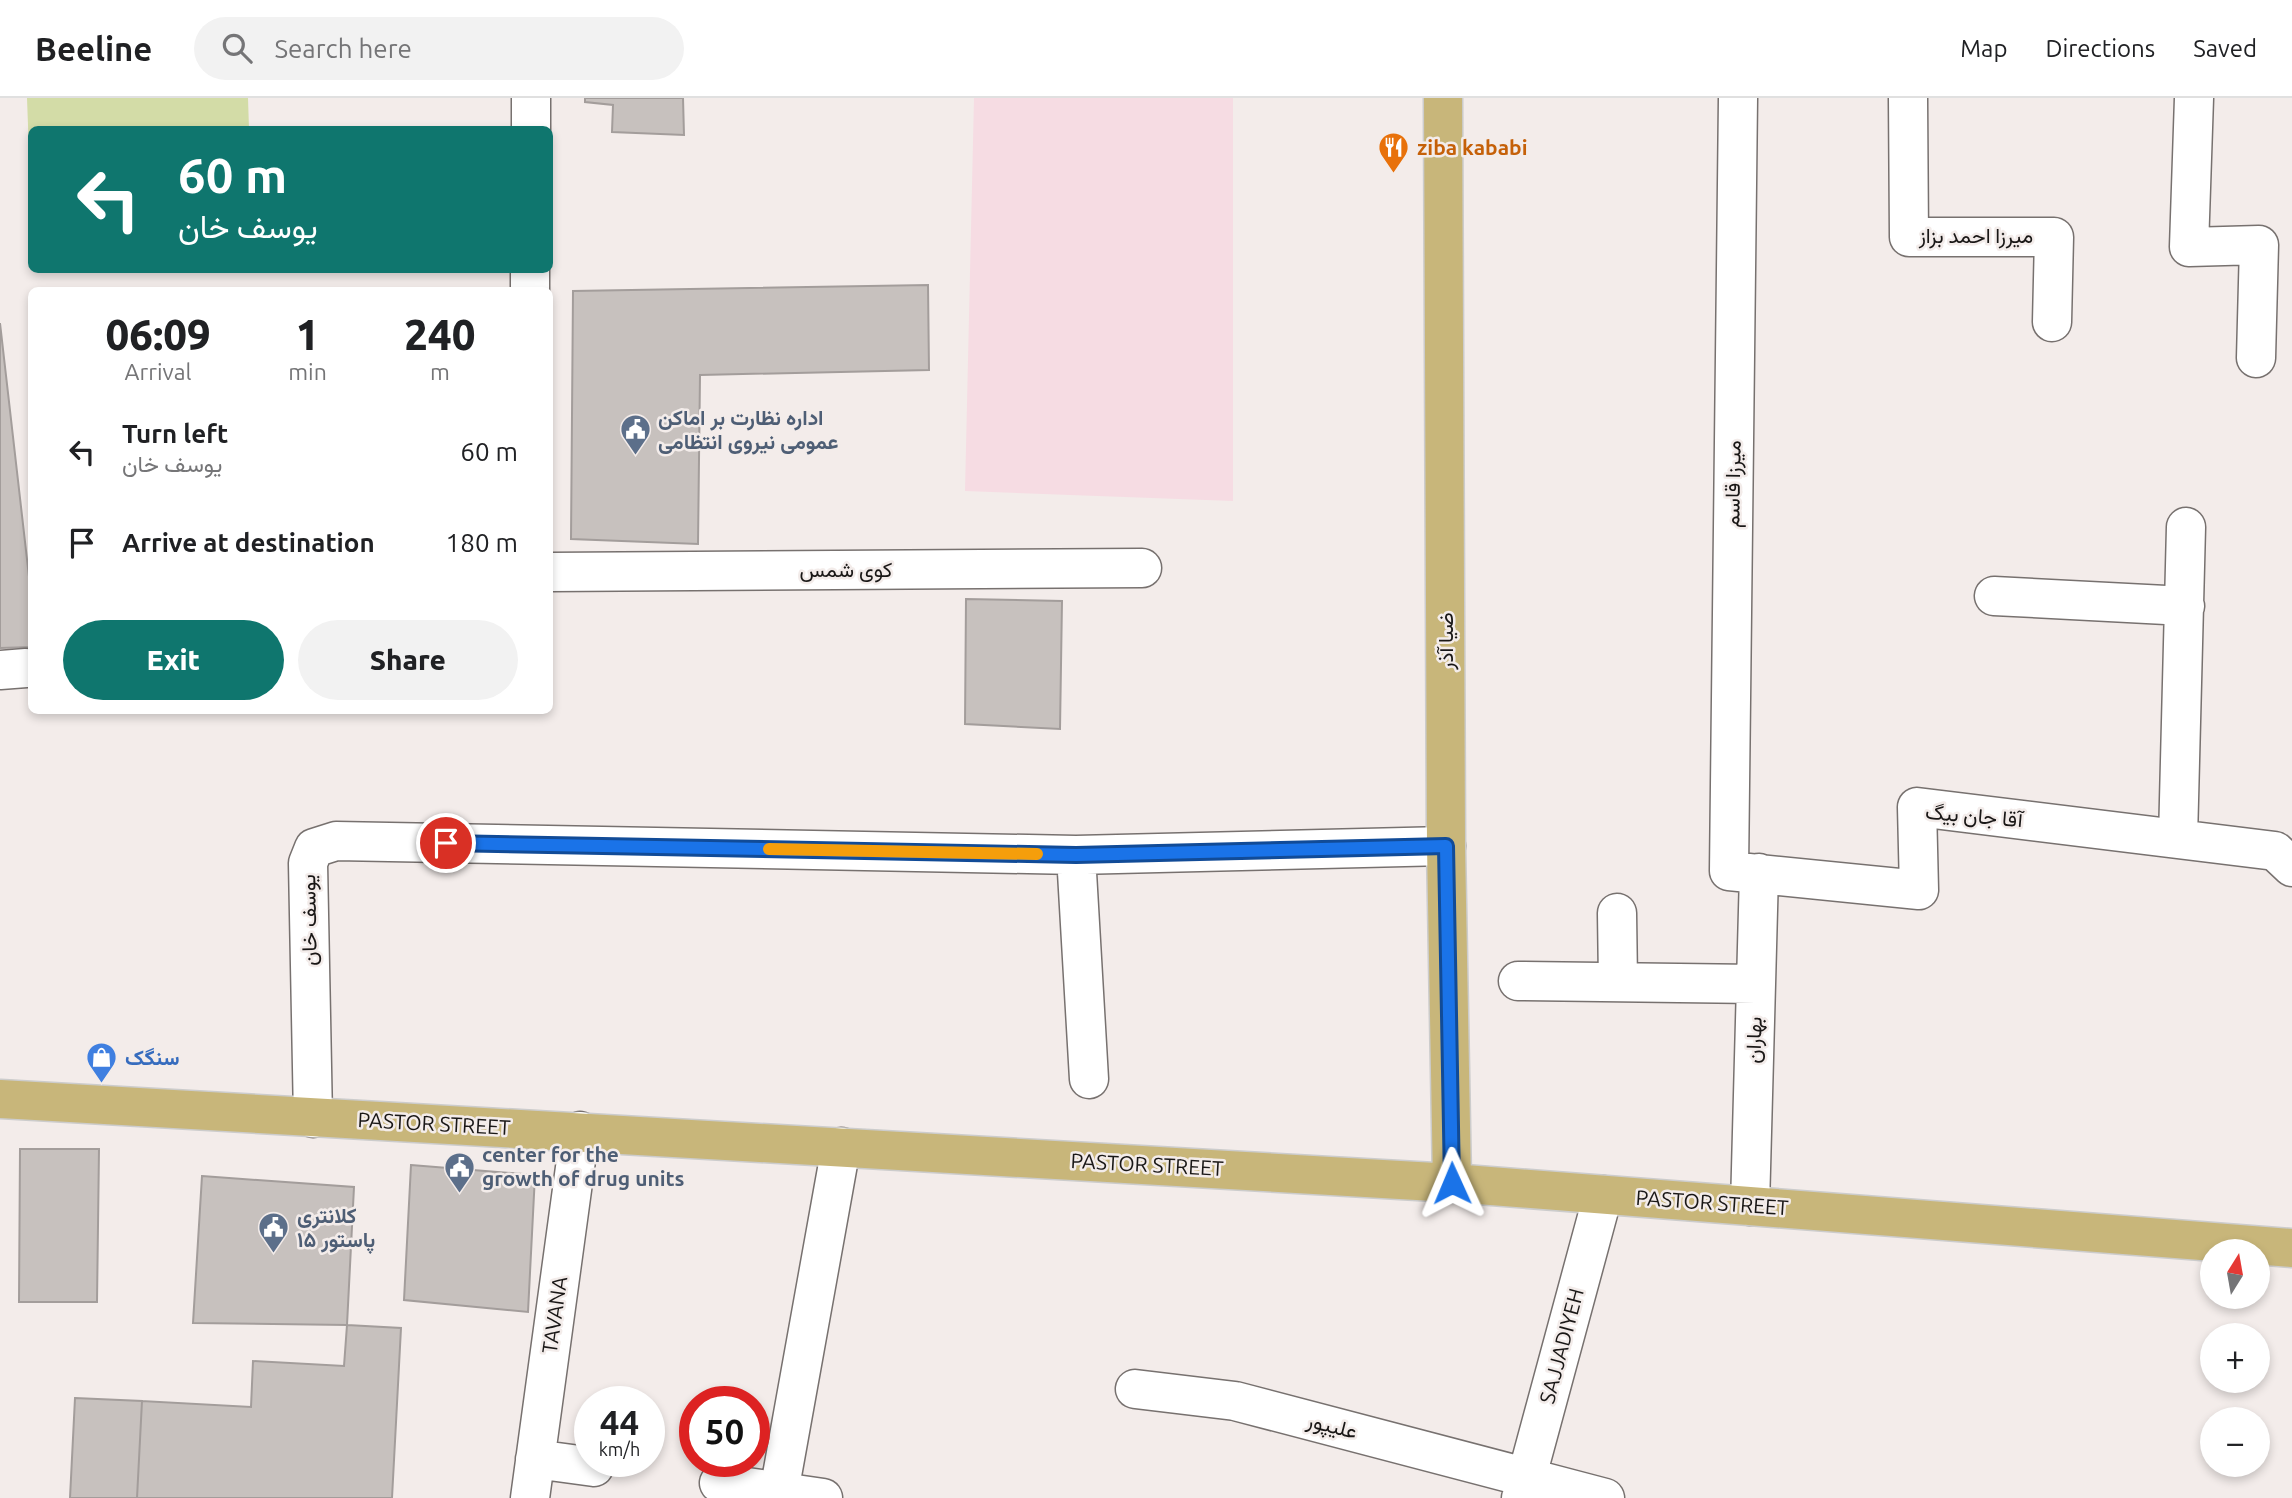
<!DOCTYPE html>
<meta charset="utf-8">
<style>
:root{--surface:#fff;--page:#f2f2f2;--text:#202124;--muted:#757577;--line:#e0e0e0;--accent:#0f766e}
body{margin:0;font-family:Ubuntu,Vazirmatn,sans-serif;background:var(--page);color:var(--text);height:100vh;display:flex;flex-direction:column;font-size:26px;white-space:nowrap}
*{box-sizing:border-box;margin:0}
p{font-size:23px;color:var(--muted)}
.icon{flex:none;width:38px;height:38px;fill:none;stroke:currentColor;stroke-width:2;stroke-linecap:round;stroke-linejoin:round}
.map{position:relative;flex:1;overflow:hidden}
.drawer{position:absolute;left:28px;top:189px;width:525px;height:427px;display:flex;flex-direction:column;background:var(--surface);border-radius:10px;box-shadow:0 4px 10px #0003}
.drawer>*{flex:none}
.guide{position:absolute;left:28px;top:28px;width:525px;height:147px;border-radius:10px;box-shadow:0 4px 10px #0003;background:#0f766e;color:#fff;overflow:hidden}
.needle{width:46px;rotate:11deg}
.tools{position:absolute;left:2200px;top:1141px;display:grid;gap:14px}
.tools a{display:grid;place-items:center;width:70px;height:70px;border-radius:50%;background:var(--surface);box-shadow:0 4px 10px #0003;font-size:35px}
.speed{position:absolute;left:574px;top:1288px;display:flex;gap:14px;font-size:35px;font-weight:700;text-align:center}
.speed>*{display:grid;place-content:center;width:91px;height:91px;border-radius:50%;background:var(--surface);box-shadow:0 4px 10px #0003;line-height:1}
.speed small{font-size:18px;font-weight:400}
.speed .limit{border:10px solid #d22;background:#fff;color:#111}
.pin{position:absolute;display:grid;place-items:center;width:60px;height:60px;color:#fff;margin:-30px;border:4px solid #fff;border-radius:50%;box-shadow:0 2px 7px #0007}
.me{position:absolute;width:77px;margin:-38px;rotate:359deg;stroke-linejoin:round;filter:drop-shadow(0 0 5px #0008)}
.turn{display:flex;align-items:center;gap:24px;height:147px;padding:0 35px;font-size:32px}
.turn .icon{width:91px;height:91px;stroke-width:2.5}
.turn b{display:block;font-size:49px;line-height:60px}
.eta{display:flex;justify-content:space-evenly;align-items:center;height:119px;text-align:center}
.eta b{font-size:42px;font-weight:800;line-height:49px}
.cta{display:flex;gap:14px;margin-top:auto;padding:14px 35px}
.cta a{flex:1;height:80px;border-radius:42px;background:var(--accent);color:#fff;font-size:28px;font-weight:800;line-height:80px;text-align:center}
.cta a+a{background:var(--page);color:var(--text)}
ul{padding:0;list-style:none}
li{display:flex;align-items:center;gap:21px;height:91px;padding:0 35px}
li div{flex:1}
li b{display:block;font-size:26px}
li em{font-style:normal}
header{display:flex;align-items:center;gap:42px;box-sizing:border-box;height:98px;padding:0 35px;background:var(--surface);border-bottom:2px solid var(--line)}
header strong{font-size:33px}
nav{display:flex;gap:38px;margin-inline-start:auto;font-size:24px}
.search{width:490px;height:63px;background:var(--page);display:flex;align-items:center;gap:18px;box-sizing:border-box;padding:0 24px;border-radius:38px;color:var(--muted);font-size:26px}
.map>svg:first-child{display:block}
.commercial{fill:#f6dce3}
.green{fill:#d3dca7}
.building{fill:#c7c1be;stroke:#a39d9b;stroke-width:2}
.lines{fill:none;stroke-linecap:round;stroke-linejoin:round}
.minor-casing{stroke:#77716f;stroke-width:41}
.major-casing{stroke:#ccc;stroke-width:41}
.minor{stroke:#fff;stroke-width:38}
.major{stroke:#c8b67a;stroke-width:38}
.route-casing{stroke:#114b97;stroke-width:18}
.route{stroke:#1a73e8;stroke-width:12}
.slow{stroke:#f59e0b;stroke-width:12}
.labels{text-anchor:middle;stroke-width:5;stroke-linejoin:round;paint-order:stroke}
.food-label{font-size:21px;font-weight:bold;fill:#c56008;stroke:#f3ecea;text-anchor:start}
.street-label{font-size:21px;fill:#191716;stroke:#f3ecea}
.service-label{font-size:21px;font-weight:bold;fill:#4e5e75;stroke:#f3ecea;text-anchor:start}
.shop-label{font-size:21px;font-weight:bold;fill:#366cbe;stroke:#f3ecea;text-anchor:start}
</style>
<header>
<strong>Beeline</strong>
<div class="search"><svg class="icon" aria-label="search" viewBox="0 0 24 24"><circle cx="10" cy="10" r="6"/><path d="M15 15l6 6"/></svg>Search here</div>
<nav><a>Map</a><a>Directions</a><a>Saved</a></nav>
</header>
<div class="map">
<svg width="2292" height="1400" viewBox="0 0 2292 1400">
<rect width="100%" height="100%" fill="#f3ecea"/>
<path class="commercial" d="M974,0H1233V403L965,393Z"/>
<path class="green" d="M27,0H248L249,31L32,32L31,55H29Z"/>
<path class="building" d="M585,0H683L684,37L612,34L613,7L585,4Z
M928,187L929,272L700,277L698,446L571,441L573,193Z
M0,225L32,505V549L0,550Z
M966,501L1062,503L1060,631L965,626Z
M20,1051H99L97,1204H19Z
M411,1067L535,1077L528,1214L404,1202Z
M202,1078L354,1089L347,1227L193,1225Z
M347,1227L401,1230L392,1400H137L142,1303L251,1309L253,1263L344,1268Z
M75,1300L142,1303L137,1400H70Z"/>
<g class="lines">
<defs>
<path id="minor" d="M1738,0L1729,773L1919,792L1917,709L2275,753L2292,769
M1908,0L1909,139H2054L2052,224
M2194,0L2189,149L2259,147L2256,260
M531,32V0
M530,192V172
M550,474L1142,470
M1994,498L2185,508
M0,572L26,570
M2178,741L2186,429
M1076,757L1089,981
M1617,815L1618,884
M1518,883L1756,886
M313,1020L308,765L314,750L336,743L1076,757L1446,748
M1750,1108L1759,775
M1135,1291L1235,1303L1605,1400
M535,1361L594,1369
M719,1385L823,1400
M779,1394L841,1049
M530,1400L580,1033
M1521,1400L1603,1097"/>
<path id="major" d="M1443,0L1446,748L1452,1085
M0,1001L1452,1085L2292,1150"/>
</defs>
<use href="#minor" class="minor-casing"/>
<use href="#major" class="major-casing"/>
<use href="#minor" class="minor"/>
<use href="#major" class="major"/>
</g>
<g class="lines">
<defs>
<path id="route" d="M446,745L1076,757L1446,748L1452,1085"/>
</defs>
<use href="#route" class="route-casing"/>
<use href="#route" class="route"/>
<path class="slow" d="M769,751L1037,756"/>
</g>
<defs>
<symbol id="restaurant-pin" viewBox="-11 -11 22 30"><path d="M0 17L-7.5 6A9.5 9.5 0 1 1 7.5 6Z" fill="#e8710a" stroke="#f3ecea"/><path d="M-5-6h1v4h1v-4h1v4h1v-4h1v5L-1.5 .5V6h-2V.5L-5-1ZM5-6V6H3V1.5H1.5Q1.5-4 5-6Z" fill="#fff"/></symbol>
<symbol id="civic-pin" viewBox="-11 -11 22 30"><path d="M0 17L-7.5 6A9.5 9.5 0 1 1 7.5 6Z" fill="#5c6f8a" stroke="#f3ecea"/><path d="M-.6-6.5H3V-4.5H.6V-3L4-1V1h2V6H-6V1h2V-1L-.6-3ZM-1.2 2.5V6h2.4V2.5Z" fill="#fff"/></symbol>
<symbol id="shop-pin" viewBox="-11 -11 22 30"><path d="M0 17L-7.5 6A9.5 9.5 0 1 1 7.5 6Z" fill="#3f7fe0" stroke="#f3ecea"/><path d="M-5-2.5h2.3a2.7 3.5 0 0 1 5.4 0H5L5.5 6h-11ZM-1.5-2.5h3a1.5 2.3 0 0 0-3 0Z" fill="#fff"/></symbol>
</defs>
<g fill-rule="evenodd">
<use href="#restaurant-pin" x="1376" y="32" width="35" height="47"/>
<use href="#civic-pin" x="618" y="314" width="35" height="47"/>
<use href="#shop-pin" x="84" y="942" width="35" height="47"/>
<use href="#civic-pin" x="442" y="1052" width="35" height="47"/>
<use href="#civic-pin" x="256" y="1112" width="35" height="47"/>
</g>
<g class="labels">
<g class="food-label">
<text x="1417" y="57">ziba kababi</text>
</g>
<g class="street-label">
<text x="1976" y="145">میرزا احمد بزاز</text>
<text transform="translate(1733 386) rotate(-89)" y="7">میرزا قاسم</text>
<text x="846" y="479">کوی شمس</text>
<text transform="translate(1446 543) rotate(-90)" y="7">ضیا آذر</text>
<text transform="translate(1974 718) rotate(5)" y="7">آقا جان بیگ</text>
<text transform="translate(309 822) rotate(-91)" y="7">یوسف خان</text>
<text transform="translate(1754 942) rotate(-88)" y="7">بهاران</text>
<text transform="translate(434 1026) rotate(3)" y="7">PASTOR STREET</text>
<text transform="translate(1147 1067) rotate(3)" y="7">PASTOR STREET</text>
<text transform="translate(1712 1105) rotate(4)" y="7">PASTOR STREET</text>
<text transform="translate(555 1217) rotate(-82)" y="7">TAVANA</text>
<text transform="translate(1562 1248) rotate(-75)" y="7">SAJJADIYEH</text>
<text transform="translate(1332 1328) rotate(14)" y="7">علیپور</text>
</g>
<g class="service-label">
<text x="658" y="327">اداره نظارت بر اماکن<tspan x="658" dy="24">عمومی نیروی انتظامی</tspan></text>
<text x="482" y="1064">center for the<tspan x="482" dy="24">growth of drug units</tspan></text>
<text x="297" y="1125">کلانتری<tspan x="297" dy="24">۱۵ پاستور</tspan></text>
</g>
<g class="shop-label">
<text x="125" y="967">سنگک</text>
</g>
</g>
</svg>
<div class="tools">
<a><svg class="needle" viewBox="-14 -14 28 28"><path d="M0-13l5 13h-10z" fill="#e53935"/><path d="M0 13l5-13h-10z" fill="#757577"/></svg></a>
<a>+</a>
<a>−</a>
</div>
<div class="speed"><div>44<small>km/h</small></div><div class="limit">50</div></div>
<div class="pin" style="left:446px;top:745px;background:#d93025"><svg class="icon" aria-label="arrive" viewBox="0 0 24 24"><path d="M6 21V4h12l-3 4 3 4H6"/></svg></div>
<svg class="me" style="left:1452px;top:1085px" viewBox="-20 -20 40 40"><path d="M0-17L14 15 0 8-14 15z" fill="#1a73e8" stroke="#fff" stroke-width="4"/></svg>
<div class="guide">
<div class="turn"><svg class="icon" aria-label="left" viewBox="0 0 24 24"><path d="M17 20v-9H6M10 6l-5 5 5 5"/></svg><div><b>60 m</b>یوسف خان</div></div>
</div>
<section class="drawer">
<div class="eta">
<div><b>06:09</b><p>Arrival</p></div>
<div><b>1</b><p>min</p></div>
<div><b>240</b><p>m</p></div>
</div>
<ul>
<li><svg class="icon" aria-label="left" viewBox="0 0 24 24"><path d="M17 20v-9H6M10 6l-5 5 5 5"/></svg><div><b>Turn left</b><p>یوسف خان</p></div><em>60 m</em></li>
<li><svg class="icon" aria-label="arrive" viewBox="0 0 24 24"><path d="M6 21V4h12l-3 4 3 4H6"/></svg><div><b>Arrive at destination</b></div><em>180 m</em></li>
</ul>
<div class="cta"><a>Exit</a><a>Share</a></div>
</section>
</div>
